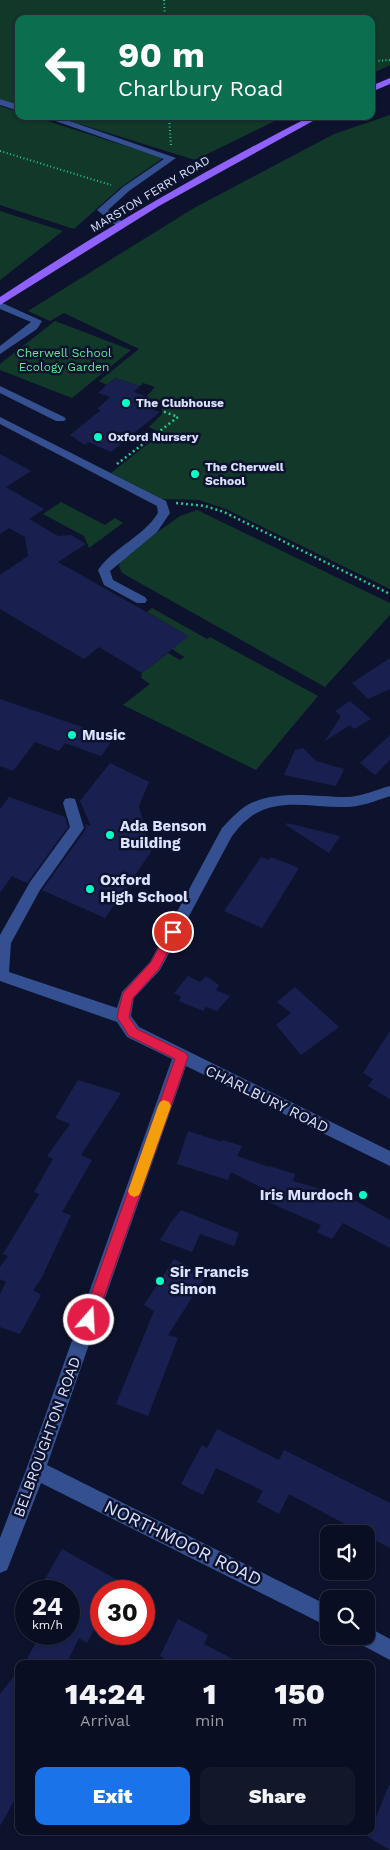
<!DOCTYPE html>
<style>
:root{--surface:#0a0e22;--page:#13172a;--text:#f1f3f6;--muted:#999ca5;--line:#2a2e40;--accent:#1a73e8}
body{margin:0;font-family:"Work Sans",sans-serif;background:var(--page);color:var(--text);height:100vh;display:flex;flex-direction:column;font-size:19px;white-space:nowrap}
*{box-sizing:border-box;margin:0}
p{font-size:16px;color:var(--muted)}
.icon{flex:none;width:28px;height:28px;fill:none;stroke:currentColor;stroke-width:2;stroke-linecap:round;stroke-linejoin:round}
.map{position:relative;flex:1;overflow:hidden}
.panel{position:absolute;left:15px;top:1660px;width:360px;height:175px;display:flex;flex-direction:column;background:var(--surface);border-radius:10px;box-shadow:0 1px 4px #0004,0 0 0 1px var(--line)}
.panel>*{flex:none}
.banner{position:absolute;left:15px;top:15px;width:360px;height:105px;border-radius:10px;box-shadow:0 1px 4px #0004,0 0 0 1px var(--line);background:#0b6e4f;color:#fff;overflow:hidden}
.tools{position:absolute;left:320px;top:1525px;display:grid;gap:10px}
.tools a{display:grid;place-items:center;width:55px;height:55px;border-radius:10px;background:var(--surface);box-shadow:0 1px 4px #0004,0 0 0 1px var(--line);font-size:25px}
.speed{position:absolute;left:15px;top:1580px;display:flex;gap:10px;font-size:25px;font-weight:700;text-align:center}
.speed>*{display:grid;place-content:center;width:65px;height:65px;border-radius:50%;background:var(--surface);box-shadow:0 1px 4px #0004,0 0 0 1px var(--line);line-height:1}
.speed small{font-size:12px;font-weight:400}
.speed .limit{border:8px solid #d22;background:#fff;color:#111}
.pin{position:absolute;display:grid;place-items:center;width:42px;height:42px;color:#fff;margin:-21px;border:2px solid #fff;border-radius:50%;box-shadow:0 1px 5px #0007}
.me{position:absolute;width:55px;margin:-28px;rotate:19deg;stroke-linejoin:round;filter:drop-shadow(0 0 4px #0008)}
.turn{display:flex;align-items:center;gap:18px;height:105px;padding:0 20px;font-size:22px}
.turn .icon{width:65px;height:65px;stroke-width:2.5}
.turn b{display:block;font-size:35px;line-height:42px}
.eta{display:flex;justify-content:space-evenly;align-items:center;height:85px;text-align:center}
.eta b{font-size:30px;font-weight:800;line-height:35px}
.action{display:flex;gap:10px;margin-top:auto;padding:10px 20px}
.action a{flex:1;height:58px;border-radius:10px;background:var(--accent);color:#fff;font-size:20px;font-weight:800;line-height:58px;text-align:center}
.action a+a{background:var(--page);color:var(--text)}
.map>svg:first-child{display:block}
.green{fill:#113829}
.building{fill:#192050}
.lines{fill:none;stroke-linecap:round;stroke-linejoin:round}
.path-far1{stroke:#24ca88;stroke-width:2;stroke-dasharray:1 2.5;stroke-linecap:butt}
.path{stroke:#24ca88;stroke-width:2.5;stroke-dasharray:2 3;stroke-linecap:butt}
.minor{fill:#355090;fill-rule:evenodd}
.major{fill:#8f61ff;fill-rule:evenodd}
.route{fill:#e11d48;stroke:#92132f}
.slow{fill:#f59e0b}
.poi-dot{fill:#06ffc5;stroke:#0e132d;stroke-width:2}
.labels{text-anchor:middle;stroke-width:5;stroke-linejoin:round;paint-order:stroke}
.far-street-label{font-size:12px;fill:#dae2ff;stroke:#0e132d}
.far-park-label{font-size:12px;fill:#59ec96;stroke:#0e132d}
.far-poi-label{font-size:12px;font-weight:bold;fill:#dae2ff;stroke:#0e132d;text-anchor:start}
.poi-label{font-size:15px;font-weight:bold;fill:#dae2ff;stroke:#0e132d;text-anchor:start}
.street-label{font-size:15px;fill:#dae2ff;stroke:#0e132d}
.near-street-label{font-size:18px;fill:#dae2ff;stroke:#0e132d}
</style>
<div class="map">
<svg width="390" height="1850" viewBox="0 0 390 1850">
<rect width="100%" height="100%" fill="#0e132d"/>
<path class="green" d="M0,0H390V65L371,74V19H19V105L0,99Z
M0,106L19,112V116H32L163,158L120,188L74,229L0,205Z
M390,115V589L226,509L199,500L162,499L111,473L159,435L157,431L149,427L162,414V409L167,403L146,397L155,387L143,383L140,386L115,378L107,385L99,381L139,349L64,313L50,321L28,311L194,208L334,134Z
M54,116H285L195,160Z
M0,211L63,231L0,280Z
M55,321L131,350L72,398L0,370V364Z
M61,502L105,525L115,518L123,523L89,548L84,536L43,514Z
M197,510L390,603V615L325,687L122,573L119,566L121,558L180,516Z
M152,608L207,639L210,637L318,696L256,770L123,705L150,684L141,678L142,673L168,653L180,660L184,657L172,649L188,636L147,612Z"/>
<path class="building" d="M115,378L140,386L134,392L153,399L145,407L160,412L111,452L88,442L85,445L70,435L101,410L97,409L110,397L98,393Z
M0,454L31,471L6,487L44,509L29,519L58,536L71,535L86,544L58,562L189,636L142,673L99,647L84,659L0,609V575L28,556L25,537L9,528L0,534Z
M390,658V689L368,699L352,683Z
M0,699L114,738L101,756L65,743L59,751L35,742L13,771L0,766Z
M350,701L371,719L354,729L350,725L325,741L341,716L335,711Z
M390,735V760L375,775L360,763Z
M303,748L316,761L344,769L336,786L284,775L295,750Z
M110,763L149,782L139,806L151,852L105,918L42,890L86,829L85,824L91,826L80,801Z
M9,797L65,817L68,827L27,883L12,876L0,893V809Z
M287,823L340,836L329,853L286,825Z
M261,857L269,860L271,857L299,868L262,928L224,911Z
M188,976L200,982L206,976L219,985L216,990L230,996L217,1011L206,1007L203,1011L179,1001L181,997L174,993Z
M295,987L339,1027L301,1055L276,1025L291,1013L277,1002Z
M390,1031V1099L368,1086L373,1079L363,1073Z
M78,1080L121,1093L81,1155L92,1160L62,1212L71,1215L41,1279L33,1290L41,1295L20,1334L0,1327V1294L6,1282L0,1279V1267L8,1256L3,1254L39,1194L34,1192L53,1159L47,1156L70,1124L55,1118Z
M188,1131L222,1142L223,1140L242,1146L237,1156L269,1167V1166L295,1174L293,1181L340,1195L341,1193L390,1220V1248L343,1223L332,1239L317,1232L321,1225L259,1198L262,1188L231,1172L228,1180L177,1164Z
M181,1210L239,1233L234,1246L200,1234L192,1252L160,1240L171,1222Z
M174,1259L206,1276L168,1335L178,1338L148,1416L116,1404L154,1311L144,1305Z
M217,1429L279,1460L284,1450L390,1503V1548L289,1494L279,1514L257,1502L263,1491L216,1468L203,1495L181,1484L202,1445L207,1448Z
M62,1549L137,1591H101V1617L87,1643L79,1638L66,1664H24L41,1634H71L69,1632V1591H51L41,1586Z
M178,1619L208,1635L204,1644L242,1664H175L160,1656Z
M19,1670V1747L16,1751L19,1757V1792L0,1826V1694Z
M389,1785H390V1850L368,1837Z"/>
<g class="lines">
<path class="path-far1" d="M164,0L165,19
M375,61L390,60
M169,116L171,147
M331,120L338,116
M0,151L111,185"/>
<path class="path" d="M117,464L178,417L162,411
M176,503L205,506L224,512L390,594"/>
<path class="minor" d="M0,99L19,105V111L0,105Z
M41,116H55L176,158L129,191L108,210L126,225L121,228L118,227L97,210L123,187L164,159Z
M0,302L42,321L37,329L0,354V346L31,322L0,309Z
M0,386L64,417L66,419L64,421H56L0,393Z
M0,417L166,501L170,513L157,532L110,571L113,580L145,597L147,600L145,603H137L104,585L98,570C114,547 143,537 158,513L157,506L0,424Z
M390,786V796C375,801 361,807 345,807C314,808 275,796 248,819C242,823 237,830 232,836L160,970L134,998L131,1016L139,1027L390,1151V1166L186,1066L47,1465L329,1606V1627L41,1483L7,1570L0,1573V1538L26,1470L172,1059L127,1037L117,1022L0,981V935L30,882L70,827L63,803L65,799L70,798L75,799L84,828L40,890L11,943L9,972L117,1008L122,992L150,962L222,828C227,823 232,817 238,812C266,787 312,797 346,797C361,797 375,790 390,786Z
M366,1626L390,1639V1660L358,1643L355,1636H366Z"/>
<path class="major" d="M390,78V84L371,92V86Z
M311,116H322L159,206L0,305V297C100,231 204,171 311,116Z"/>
</g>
<path class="route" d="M173,928L178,932L159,969L133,998L129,1017L137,1029L186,1053L188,1057L96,1320L94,1324L89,1326L84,1324L82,1320L175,1059L129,1036L117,1017L123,993L151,962L169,929Z"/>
<path class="slow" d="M164,1100L169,1102L171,1106L141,1191L139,1195L134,1197L130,1195L128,1191L158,1106L160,1102Z"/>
<g class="poi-dot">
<circle cx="126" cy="403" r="5"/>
<circle cx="98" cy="437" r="5"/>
<circle cx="195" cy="474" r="5"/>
<circle cx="72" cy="735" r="5"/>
<circle cx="110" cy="835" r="5"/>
<circle cx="90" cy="889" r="5"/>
<circle cx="363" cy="1195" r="5"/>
<circle cx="160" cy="1281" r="5"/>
</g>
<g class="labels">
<g class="far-street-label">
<text transform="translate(150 194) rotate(-31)" y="4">MARSTON FERRY ROAD</text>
</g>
<g class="far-park-label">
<text x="64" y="357">Cherwell School<tspan x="64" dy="14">Ecology Garden</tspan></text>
</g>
<g class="far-poi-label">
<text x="136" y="407">The Clubhouse</text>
<text x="108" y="441">Oxford Nursery</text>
<text x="205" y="471">The Cherwell<tspan x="205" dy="14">School</tspan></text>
</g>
<g class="poi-label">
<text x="82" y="740">Music</text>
<text x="120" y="831">Ada Benson<tspan x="120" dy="17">Building</tspan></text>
<text x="100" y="885">Oxford<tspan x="100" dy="17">High School</tspan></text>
<text x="353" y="1200" text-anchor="end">Iris Murdoch</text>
<text x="170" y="1277">Sir Francis<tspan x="170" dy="17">Simon</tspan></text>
</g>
<g class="street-label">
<text transform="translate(267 1099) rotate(26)" y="5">CHARLBURY ROAD</text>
<text transform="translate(47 1437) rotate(-70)" y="5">BELBROUGHTON ROAD</text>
</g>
<g class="near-street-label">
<text transform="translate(183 1543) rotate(26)" y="6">NORTHMOOR ROAD</text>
</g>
</g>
</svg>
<div class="tools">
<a><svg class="icon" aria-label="sound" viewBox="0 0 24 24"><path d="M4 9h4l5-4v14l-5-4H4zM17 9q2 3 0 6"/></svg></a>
<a><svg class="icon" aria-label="search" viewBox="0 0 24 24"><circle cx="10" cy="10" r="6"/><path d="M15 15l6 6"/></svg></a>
</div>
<div class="speed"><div>24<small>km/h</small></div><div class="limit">30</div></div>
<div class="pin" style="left:173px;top:932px;background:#d93025"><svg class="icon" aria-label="arrive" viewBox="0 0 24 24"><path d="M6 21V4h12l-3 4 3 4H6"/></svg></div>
<svg class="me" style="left:89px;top:1320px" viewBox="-20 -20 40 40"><circle r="17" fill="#e11d48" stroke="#fff" stroke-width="3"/><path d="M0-11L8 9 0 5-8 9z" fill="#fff"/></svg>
<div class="banner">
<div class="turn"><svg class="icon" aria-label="left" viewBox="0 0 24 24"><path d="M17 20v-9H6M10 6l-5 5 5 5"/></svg><div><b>90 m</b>Charlbury Road</div></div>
</div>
<section class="panel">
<div class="eta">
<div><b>14:24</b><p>Arrival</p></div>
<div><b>1</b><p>min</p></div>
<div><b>150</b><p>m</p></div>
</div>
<div class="action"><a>Exit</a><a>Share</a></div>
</section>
</div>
